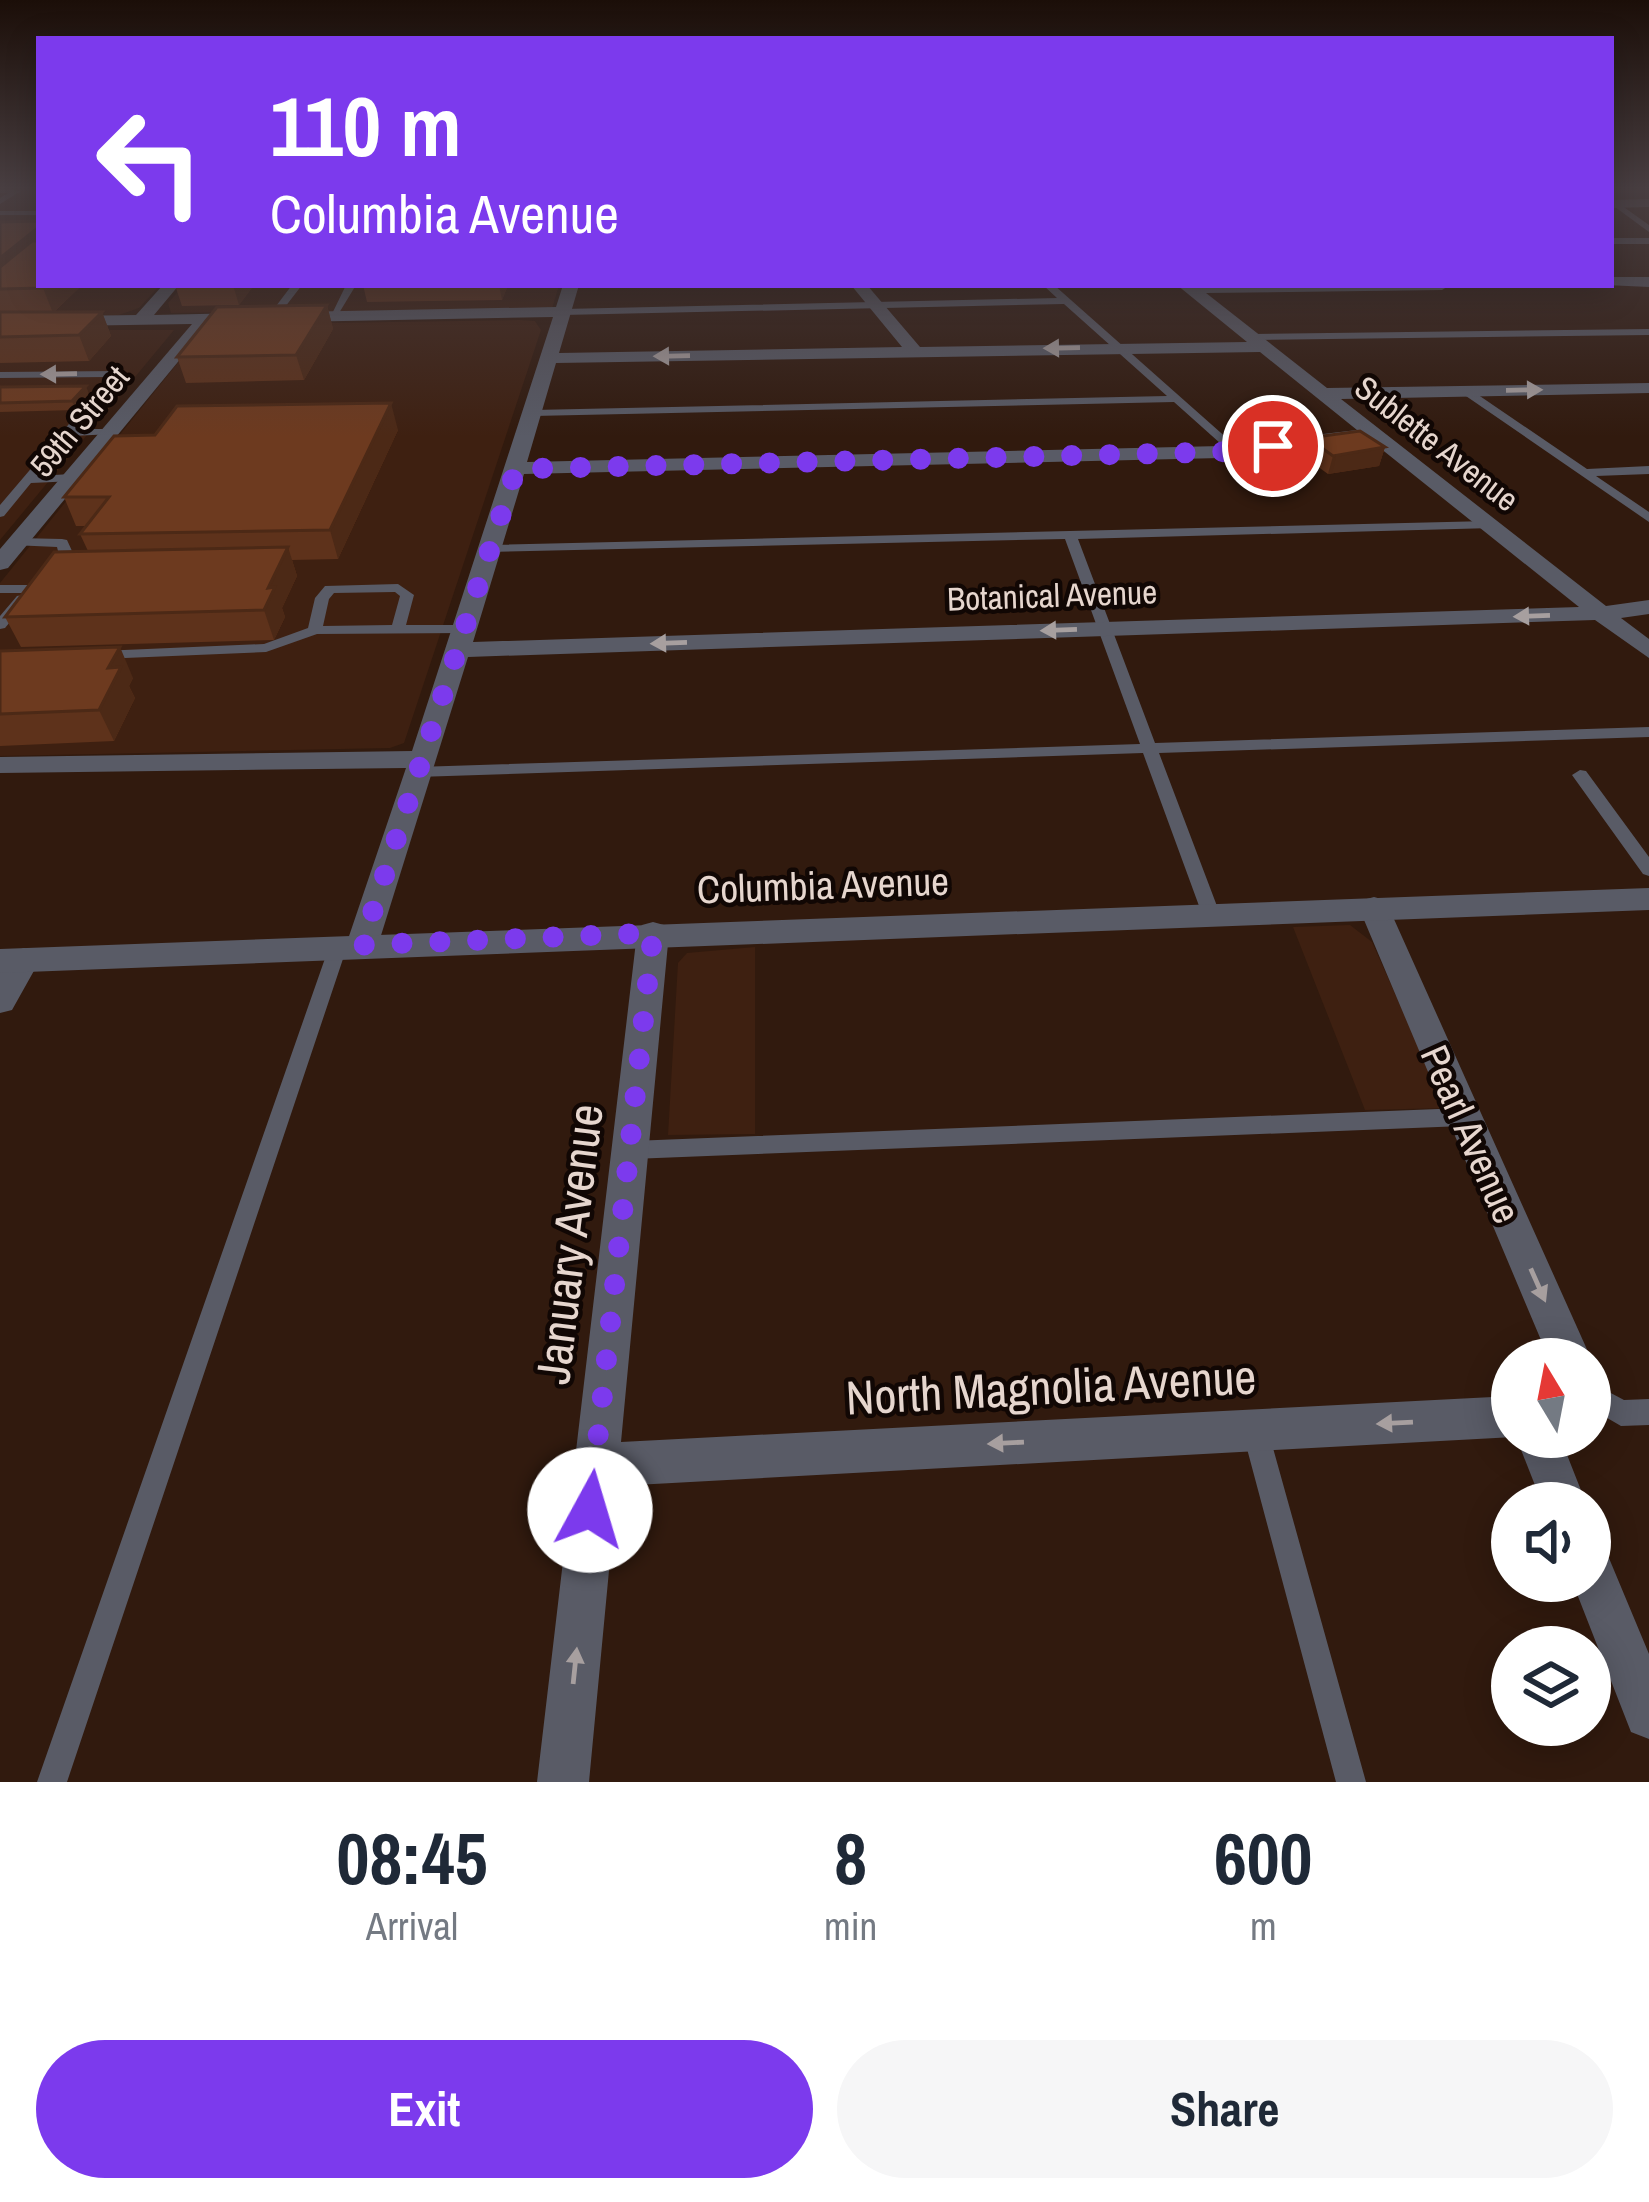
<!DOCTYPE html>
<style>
:root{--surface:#fff;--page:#f6f6f7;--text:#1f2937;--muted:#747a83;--accent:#7c3aed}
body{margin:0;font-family:"Archivo Narrow",sans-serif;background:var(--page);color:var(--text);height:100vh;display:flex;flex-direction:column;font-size:45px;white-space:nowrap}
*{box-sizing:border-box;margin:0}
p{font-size:39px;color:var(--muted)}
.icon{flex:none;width:66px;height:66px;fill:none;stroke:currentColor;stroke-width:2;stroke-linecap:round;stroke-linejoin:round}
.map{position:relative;height:1782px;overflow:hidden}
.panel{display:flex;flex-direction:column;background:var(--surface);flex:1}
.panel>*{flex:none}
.banner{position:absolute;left:36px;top:36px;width:1578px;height:252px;border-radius:0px;box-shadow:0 6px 30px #0003;background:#7c3aed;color:#fff;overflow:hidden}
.needle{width:78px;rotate:350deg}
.controls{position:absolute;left:1491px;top:1338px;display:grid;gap:24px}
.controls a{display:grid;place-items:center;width:120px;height:120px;border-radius:50%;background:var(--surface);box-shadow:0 6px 30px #0003;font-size:60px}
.pin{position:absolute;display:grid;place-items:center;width:102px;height:102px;color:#fff;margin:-51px;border:6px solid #fff;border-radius:50%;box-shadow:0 3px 12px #0007}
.me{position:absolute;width:132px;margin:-66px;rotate:6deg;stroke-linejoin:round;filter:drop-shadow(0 0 9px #0008)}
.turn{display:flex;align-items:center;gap:42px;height:252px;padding:0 36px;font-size:54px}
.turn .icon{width:156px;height:156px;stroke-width:2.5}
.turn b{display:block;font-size:84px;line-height:102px}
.eta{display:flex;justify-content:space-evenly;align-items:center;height:204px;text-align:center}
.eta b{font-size:72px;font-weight:800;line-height:84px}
.cta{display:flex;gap:24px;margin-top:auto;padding:24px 36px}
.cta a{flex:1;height:138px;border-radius:72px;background:var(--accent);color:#fff;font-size:48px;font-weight:800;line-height:138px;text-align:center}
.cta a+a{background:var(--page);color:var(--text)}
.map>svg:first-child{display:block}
.built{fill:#3e2011}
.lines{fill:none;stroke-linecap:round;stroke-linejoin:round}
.service{fill:#595b66;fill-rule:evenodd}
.minor{fill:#595b66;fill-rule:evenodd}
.tertiary{fill:#595b66;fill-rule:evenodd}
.wall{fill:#5e321b}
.shaded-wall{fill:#4c2916}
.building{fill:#6d3a1f;stroke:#4c2916;stroke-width:3}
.oneway{fill:#a79f9f}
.route{stroke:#7c3aed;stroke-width:21;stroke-dasharray:0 37.8}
.labels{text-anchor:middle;stroke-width:9;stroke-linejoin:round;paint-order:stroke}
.far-street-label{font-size:33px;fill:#e6d6ce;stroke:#110704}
.street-label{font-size:39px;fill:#e6d6ce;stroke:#110704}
.near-street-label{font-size:48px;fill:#e6d6ce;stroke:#110704}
</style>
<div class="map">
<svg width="1649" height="1782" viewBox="0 0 1649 1782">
<rect width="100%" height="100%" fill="#311a0e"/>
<path class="built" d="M0,187H39V285H160L139,308L116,316L0,318Z
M184,285H559L552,309L171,313L168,303Z
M519,320L535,321L541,330L404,743L390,748L0,756V583L202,333L250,324Z
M0,330H174L0,540Z
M1350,925L1372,942L1446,1108L1365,1110L1293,927Z
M755,947V1134L668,1135L678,963L687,953Z"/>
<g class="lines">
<path class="service" d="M0,189L21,191L0,204V198L8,193H0Z
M1611,198L1649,225V232L1611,204Z
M0,211H39V215H0Z
M1611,238H1649V244H1611Z
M292,285H302L275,320H269L267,318Z
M346,285H356L336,318H330Z
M1043,285H1054L1238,448V452H1230L1174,402L533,416L527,413L533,410L1167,396L1064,304L563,315L558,312L563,309L1057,298Z
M1649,329V335L1253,340L1248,337L1253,334Z
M117,371L122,374L76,429H110L114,430V434L71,436L38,476L71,474L75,475V481L31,483L4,516L0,517V505L109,377L0,378V372Z
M1463,390H1471L1587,469L1649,466V474L1596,476L1649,512V522L1463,394Z
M1488,521L1493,522V528L1078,539L1155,743L1649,727V737L1159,753L1220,914L1211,920L1202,914L1143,753L417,777L409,772L417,767L1140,744L1065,539L486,552V546L491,545Z
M17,538L62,539L67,540L72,551L54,572L49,573L42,569L58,551L57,547L12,545L10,542Z
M398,584L414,595L406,625H464L471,629L464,633L317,634L266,652L101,659L94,655L101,651L264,644L308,628L315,598L325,586ZM395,592L400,596L392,625L323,626L329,599L334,593Z
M0,585H31L38,589L31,593H0Z
M22,595L29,599L5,628L0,629V616L17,596Z
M1580,770L1586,771L1649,857V876L1643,874L1572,775Z
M338,940L345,942L347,947L67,1782H37L329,947L331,942Z
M1463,1108L1471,1111L1474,1117L1471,1123L1463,1126L632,1159L624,1156L621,1150L624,1144L632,1141Z
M1590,1382L1624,1400L1649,1399V1425L1621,1426L1590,1408Z
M1255,1417L1264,1421L1268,1430L1366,1782H1336L1242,1430L1246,1421Z"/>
<path class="minor" d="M1649,199V207L1611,208V200Z
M1611,277H1649V287L1606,285H1611Z
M163,285H179L154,315L245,313L253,318L245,323H210L8,568L0,570V549L192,324L0,327V317L136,315Z
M563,285H579L559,353L902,347L851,285H867L920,347L1247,342L1177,285H1450L1442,290L1206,293L1327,388L1649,383V393L1341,399L1606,606L1649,600V614L1621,618L1649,639V658L1595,620L468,657L378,945L373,953H351L346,945L406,768L0,773V757L412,751L553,317L293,322L285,317L293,312L556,307ZM1260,352L1357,430L1221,446L527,462L556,363ZM1370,440L1579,607L473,642L524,474L1221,458Z
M1374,897L1385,900L1389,908L1585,1345L1591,1359L1590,1360L1549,1359L1359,908L1363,900Z
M653,922L664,925L669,933L621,1442L1512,1396L1514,1437L617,1486L589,1782H537L637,933L642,925Z
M24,948L35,952L40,960L12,1010L0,1013V973L13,952Z
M1516,1437H1560L1586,1503H1542Z
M1590,1544L1606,1551L1649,1654V1739L1631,1732L1572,1581H1590Z"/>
<path class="tertiary" d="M1649,888V910L0,973V949Z"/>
</g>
<path class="wall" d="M0,222L39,285H82L54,312H102L111,336L89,361L0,363Z
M175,285H266H254L239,305L182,306Z
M363,285H508L502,300L367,302Z
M327,305L333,329L304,380L186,383L177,357Z
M0,387L89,394L76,410L0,412Z
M398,430L338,559L292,560L297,576L282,608L285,617L274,640L21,647L5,617L88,551L80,534L86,526H76L64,497Z
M1308,438L1385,447L1379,466L1328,474L1303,456Z
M0,651L133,678L129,686L135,698L114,741L0,746Z"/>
<path class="shaded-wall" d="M39,227V257L0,289V258Z
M47,285H82L53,313L43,288Z
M233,285H254L239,305Z
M499,285H508L502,300Z
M327,305L333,329L304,380L296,355Z
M102,312L111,336L89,361L79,335Z
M86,386L89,394L76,410L72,401Z
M391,403L398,430L338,559L330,530Z
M1385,447L1379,466L1328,474L1333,456Z
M288,547L297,576L282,608L285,617L274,640L264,610L268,588Z
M120,647L133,678L129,686L135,698L114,741L99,710L108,668Z"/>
<path class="building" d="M39,221V227L0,258V222Z
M32,241H39V285H47L43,288L0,289V267Z
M327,305L296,355L177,357L217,307Z
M0,312H102L79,335L0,337Z
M86,386L72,401L0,403V387Z
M391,403L330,530L80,534L109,497H64L114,436L155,435L177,406Z
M1360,431L1385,447L1333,456L1308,438Z
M288,547L268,588L275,587L264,610L5,617L54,552Z
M120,647L108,668L121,667L99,710L0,714V651Z"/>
<defs><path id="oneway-solid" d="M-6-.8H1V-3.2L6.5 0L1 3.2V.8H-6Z" transform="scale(3)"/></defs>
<g class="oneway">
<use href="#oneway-solid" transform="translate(1062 348) rotate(179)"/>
<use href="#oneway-solid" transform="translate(672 356) rotate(179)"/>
<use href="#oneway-solid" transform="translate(59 374) rotate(179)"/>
<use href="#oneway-solid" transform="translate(1524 390) rotate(-1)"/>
<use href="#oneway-solid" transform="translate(1532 616) rotate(178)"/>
<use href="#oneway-solid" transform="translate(1059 630) rotate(178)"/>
<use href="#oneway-solid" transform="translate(669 643) rotate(178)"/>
<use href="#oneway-solid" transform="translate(1538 1285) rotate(66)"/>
<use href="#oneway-solid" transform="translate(1395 1423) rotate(177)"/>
<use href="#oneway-solid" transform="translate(1006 1443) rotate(177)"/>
<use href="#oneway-solid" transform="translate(575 1666) rotate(-84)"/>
</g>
<linearGradient id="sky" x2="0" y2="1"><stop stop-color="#1b0e08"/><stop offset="0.43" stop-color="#483e41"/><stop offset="1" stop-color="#483e41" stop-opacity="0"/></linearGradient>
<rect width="1649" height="437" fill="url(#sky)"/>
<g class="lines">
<path class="route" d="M590,1510L653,933L362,945L516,469L1220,452L1273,446"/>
</g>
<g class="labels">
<g class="far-street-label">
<text transform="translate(79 421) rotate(-50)" y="12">59th Street</text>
<text transform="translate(1437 443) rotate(38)" y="12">Sublette Avenue</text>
<text transform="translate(1052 595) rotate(-2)" y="12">Botanical Avenue</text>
</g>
<g class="street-label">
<text transform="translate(823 885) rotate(-2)" y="14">Columbia Avenue</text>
<text transform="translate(1471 1134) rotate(66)" y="14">Pearl Avenue</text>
</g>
<g class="near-street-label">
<text transform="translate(569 1244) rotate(-83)" y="17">January Avenue</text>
<text transform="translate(1051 1387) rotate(-3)" y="17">North Magnolia Avenue</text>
</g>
</g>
</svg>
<div class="controls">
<a><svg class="needle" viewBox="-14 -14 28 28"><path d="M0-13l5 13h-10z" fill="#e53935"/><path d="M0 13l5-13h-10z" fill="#747a83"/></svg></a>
<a><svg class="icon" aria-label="sound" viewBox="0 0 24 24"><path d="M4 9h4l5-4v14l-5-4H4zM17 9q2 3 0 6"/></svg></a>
<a><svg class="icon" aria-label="layers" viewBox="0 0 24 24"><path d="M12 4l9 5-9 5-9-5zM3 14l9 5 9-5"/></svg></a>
</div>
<div class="pin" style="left:1273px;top:446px;background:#d93025"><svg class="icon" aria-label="arrive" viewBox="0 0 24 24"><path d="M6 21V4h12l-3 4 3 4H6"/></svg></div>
<svg class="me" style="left:590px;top:1510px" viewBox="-20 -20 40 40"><circle r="19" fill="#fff"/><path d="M0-13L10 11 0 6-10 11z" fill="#7c3aed"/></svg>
<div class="banner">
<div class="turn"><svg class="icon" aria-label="left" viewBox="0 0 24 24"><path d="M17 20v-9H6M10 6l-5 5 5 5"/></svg><div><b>110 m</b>Columbia Avenue</div></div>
</div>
</div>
<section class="panel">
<div class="eta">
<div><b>08:45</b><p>Arrival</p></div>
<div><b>8</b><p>min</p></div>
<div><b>600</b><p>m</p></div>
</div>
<div class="cta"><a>Exit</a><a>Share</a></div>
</section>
